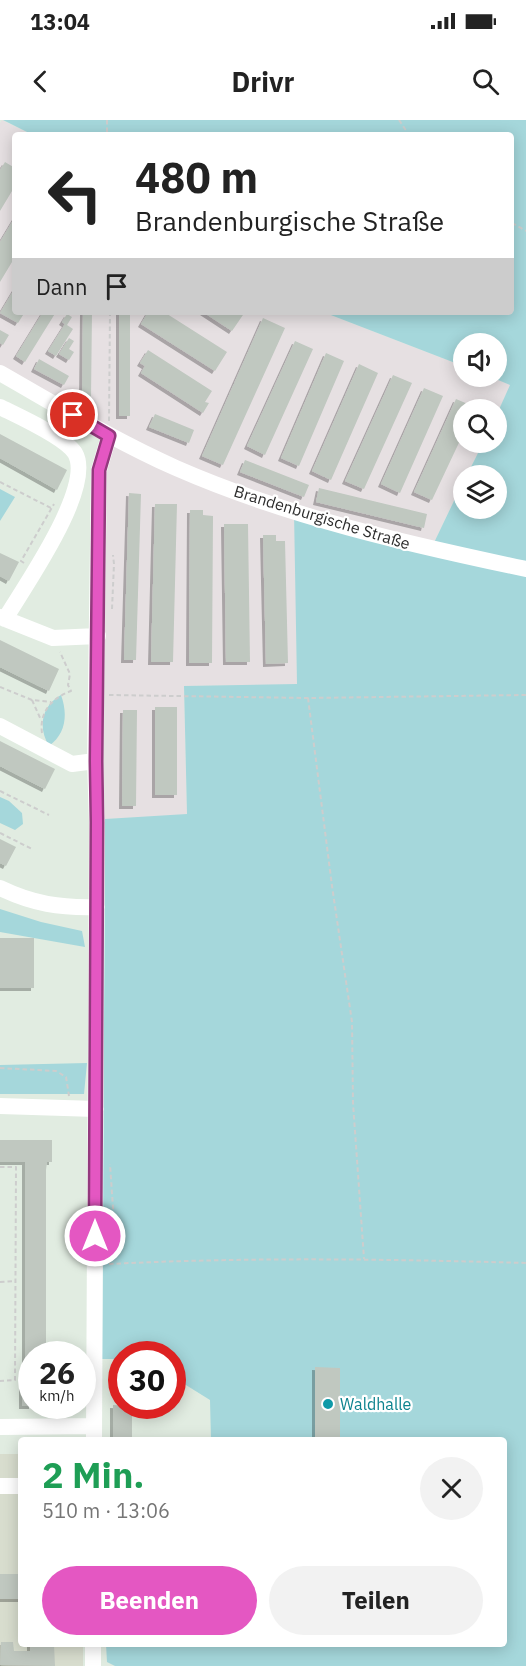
<!DOCTYPE html>
<html lang="de">
<meta charset="utf-8">
<style>
:root{--surface:#fff;--page:#f2f2f2;--text:#222;--muted:#767676;--accent:#e457c2}
body{margin:0;font-family:"IBM Plex Sans",sans-serif;background:var(--page);color:var(--text);height:100vh;display:flex;flex-direction:column;font-size:22px;white-space:nowrap}
*{box-sizing:border-box;margin:0}
p{font-size:20px;color:var(--muted)}
.icon{flex:none;width:33px;height:33px;fill:none;stroke:currentColor;stroke-width:2;stroke-linecap:round;stroke-linejoin:round}
.map{position:relative;flex:1;overflow:hidden}
.drawer{position:absolute;left:18px;top:1317px;width:489px;height:210px;display:flex;flex-direction:column;background:var(--surface);border-radius:6px;box-shadow:0 3px 15px #0003}
.drawer>*{flex:none}
.top-card{position:absolute;left:12px;top:12px;width:502px;height:183px;border-radius:6px;box-shadow:0 3px 15px #0003;background:#fff;color:var(--text);overflow:hidden}
.controls{position:absolute;left:453px;top:213px;display:grid;gap:12px}
.controls a{display:grid;place-items:center;width:54px;height:54px;border-radius:50%;background:var(--surface);box-shadow:0 3px 15px #0003;font-size:30px}
.speed{position:absolute;left:18px;top:1221px;display:flex;gap:12px;font-size:30px;font-weight:700;text-align:center}
.speed>*{display:grid;place-content:center;width:78px;height:78px;border-radius:50%;background:var(--surface);box-shadow:0 3px 15px #0003;line-height:1}
.speed small{font-size:15px;font-weight:400}
.speed .limit{border:9px solid #d22;background:#fff;color:#111}
.pin{position:absolute;display:grid;place-items:center;width:51px;height:51px;color:#fff;margin:-26px;border:3px solid #fff;border-radius:50%;box-shadow:0 2px 6px #0007}
.me{position:absolute;width:66px;margin:-33px;rotate:0deg;stroke-linejoin:round;filter:drop-shadow(0 0 4px #0008)}
.turn{display:flex;align-items:center;gap:21px;height:126px;padding:0 24px;font-size:27px}
.turn .icon{width:78px;height:78px;stroke-width:2.5}
.turn b{display:block;font-size:42px;line-height:51px}
.then{display:flex;align-items:center;height:57px;padding:0 24px;background:#0003;gap:12px;font-size:22px}
.round{display:grid;place-items:center;flex:none;width:63px;height:63px;border-radius:32px;background:var(--page)}
.summary{display:flex;align-items:center;justify-content:space-between;height:102px;padding:0 24px}
h1{font-size:36px;font-weight:800;line-height:45px;color:#1e9e55}
.primary-button{display:flex;gap:12px;margin-top:auto;padding:12px 24px}
.primary-button a{flex:1;height:69px;border-radius:36px;background:var(--accent);color:#fff;font-size:24px;font-weight:800;line-height:69px;text-align:center}
.primary-button a+a{background:var(--page);color:var(--text)}
.status{display:flex;justify-content:space-between;align-items:center;height:42px;padding:0 30px;background:var(--surface);direction:ltr}
.status svg{height:16px;fill:currentColor}
header{display:flex;justify-content:space-between;align-items:center;height:78px;padding:0 24px;background:var(--surface);font-size:27px;font-weight:800}
.map>svg:first-child{display:block}
.industrial{fill:#e6e0e2}
.medical{fill:#d8ddce}
.green{fill:#a5d7db}
.building{fill:#c0c8c0;filter:url(#shadow)}
.lines{fill:none;stroke-linecap:round;stroke-linejoin:round}
.path{stroke:#cdcdcd;stroke-width:2;stroke-dasharray:4.5 3;stroke-linecap:butt}
.minor{stroke:#fff;stroke-width:16}
.route-casing{stroke:#94397e;stroke-width:15}
.route{stroke:#e457c2;stroke-width:10}
.culture-dot{fill:#0f9aa8;stroke:#fff;stroke-width:2}
.labels{text-anchor:middle;stroke-width:4.5;stroke-linejoin:round;paint-order:stroke}
.street-label{font-size:16px;fill:#2d2d2d;stroke:#fff}
.culture-label{font-size:16px;fill:#0d838f;stroke:#fff;text-anchor:start}
</style>
<div class="status"><b>13:04</b><svg viewBox="0 0 49 12"><path d="M0 12V9h3v3zM5 12V6h3v6zM10 12V3h3v9zM15 12V0h3v12zM26 1h20v11H26zM47 4h2v5h-2z"/></svg></div>
<header><svg class="icon" aria-label="back" viewBox="0 0 24 24"><path d="M15 5l-7 7 7 7"/></svg>Drivr<svg class="icon" aria-label="search" viewBox="0 0 24 24"><circle cx="10" cy="10" r="6"/><path d="M15 15l6 6"/></svg></header>
<div class="map">
<svg width="526" height="1546" viewBox="0 0 526 1546">
<defs>
<filter id="shadow"><feDropShadow dx="-3" dy="3" stdDeviation="0" flood-color="#0004"/></filter>
</defs>
<rect width="100%" height="100%" fill="#e1ece1"/>
<path class="industrial" d="M2,0L33,15H15V192H323L463,246L464,256L491,257L511,264L497,294L496,290H464V322L483,323L467,355L464,356L463,362L431,429L295,392L297,565L184,566L187,695L105,699L98,484L109,316L0,253V3Z"/>
<path class="medical" d="M0,1334H21V1524H83V1546H0Z"/>
<path class="green" d="M3,0H526V1546H115L107,1542L106,1524H504V1320H211L210,1280L173,1257L172,1234H122L121,1239H102L105,699L187,694L184,566L297,564L294,392L431,429L463,362L464,388H496V356L467,355L483,323L496,322L497,294L510,265L491,257L496,256V224H464L463,246L323,192H512V15H33Z
M0,369L15,377L0,401Z
M61,575C68,594 66,614 49,626C38,608 41,586 61,575Z
M0,677L9,681L22,693L23,704L15,710L0,703Z
M0,789L41,802L82,811L85,827L0,812Z
M87,943L84,974H0V945Z"/>
<path class="building" d="M5,42L15,48V66L0,91V50Z
M15,97V137L0,162V122Z
M15,168V192H25L18,203L0,193Z
M43,192H56L25,242L16,236Z
M83,192H92L91,279H82Z
M119,192H130V296H119Z
M148,192H164L227,232L215,251L141,204Z
M203,192H245L232,211Z
M67,194L72,197L67,205L73,209L56,236L48,231L65,204L62,202Z
M263,198L285,208L223,345L202,336Z
M0,210L9,215L3,225L0,223Z
M69,218L74,221L69,229L74,232L69,240L59,234Z
M295,221L313,229L265,335L247,326Z
M148,230L212,271L205,282L209,283L203,293L141,253L145,246L140,243Z
M326,233L344,241L299,346L281,338Z
M39,239L69,256L64,265L34,249Z
M359,244L378,253L331,360L312,351Z
M393,255L412,263L364,369L345,361Z
M424,268L443,276L400,373L381,364Z
M456,279L475,287L474,290H464V312L432,380L414,372Z
M155,294L194,310L189,323L149,307Z
M0,314L67,350L57,370L0,338Z
M245,340L309,365L304,377L240,352Z
M319,368L427,394L424,408L316,382Z
M129,373L141,374L136,540H124Z
M155,384H177L173,542H151Z
M190,390H203V395L213,396L212,543H189Z
M224,404H248L250,542H226Z
M263,415H276V421H285L288,543L266,544Z
M0,433L19,442L9,461L0,456Z
M0,520L59,549L49,571L0,547Z
M155,587H177V675H155Z
M123,590H137L136,686H122Z
M0,621L55,649L45,669L0,646Z
M0,719L16,727L6,746L0,743Z
M0,818H34V868H0Z
M0,1020H52V1042H47L46,1050V1234H32V1286H22V1265H25V1042H0Z
M315,1247L340,1248V1320H315Z
M113,1285L132,1286V1320H113Z
M0,1454H21V1479H0Z
M1,1522H13L14,1531H30V1524H54L55,1546L0,1545Z"/>
<g class="lines">
<path class="path" d="M107,0V15
M399,0L409,15
M512,103L526,111
M109,301L110,192
M0,362L51,388
M24,443L21,441L54,384
M112,489L114,444L113,435
M0,567L32,580L51,582
M109,575L308,578L526,575
M308,578L332,766L352,902L353,983L364,1139
M32,580L41,600
M42,613C39,592 52,578 71,571L68,565L70,554L60,532
M0,671L49,695
M0,713L32,729
M0,948L56,951L66,957L69,976
M0,1047H16L15,1260L0,1261
M110,1119L113,1088L110,1044
M109,1144C248,1137 387,1139 526,1143
M0,1162L15,1161"/>
<path class="minor" d="M0,253C58,286 115,321 176,348C288,397 407,424 526,449
M0,287C18,296 65,317 75,333C95,367 24,467 5,499
M0,497L53,518L98,516
M0,606L72,644L95,641
M0,768C33,784 60,788 97,787
M0,986L96,989
M0,1307L94,1306
M94,1320L97,702L95,641L99,350L109,316
M0,1366H21
M93,1546V1524"/>
</g>
<g class="lines">
<defs>
<path id="route" d="M73,295L109,316L99,350L96,641L97,702L95,1116"/>
</defs>
<use href="#route" class="route-casing"/>
<use href="#route" class="route"/>
</g>
<circle class="culture-dot" cx="328" cy="1284" r="6"/>
<g class="labels">
<g class="street-label">
<text transform="translate(322 397) rotate(17)" y="6">Brandenburgische Straße</text>
</g>
<g class="culture-label">
<text x="340" y="1290">Waldhalle</text>
</g>
</g>
</svg>
<div class="controls">
<a><svg class="icon" aria-label="sound" viewBox="0 0 24 24"><path d="M4 9h4l5-4v14l-5-4H4zM17 9q2 3 0 6"/></svg></a>
<a><svg class="icon" aria-label="search" viewBox="0 0 24 24"><circle cx="10" cy="10" r="6"/><path d="M15 15l6 6"/></svg></a>
<a><svg class="icon" aria-label="layers" viewBox="0 0 24 24"><path d="M12 4l9 5-9 5-9-5zM3 14l9 5 9-5"/></svg></a>
</div>
<div class="speed"><div>26<small>km/h</small></div><div class="limit">30</div></div>
<div class="pin" style="left:73px;top:295px;background:#d93025"><svg class="icon" aria-label="arrive" viewBox="0 0 24 24"><path d="M6 21V4h12l-3 4 3 4H6"/></svg></div>
<svg class="me" style="left:95px;top:1116px" viewBox="-20 -20 40 40"><circle r="17" fill="#e457c2" stroke="#fff" stroke-width="3"/><path d="M0-11L8 9 0 5-8 9z" fill="#fff"/></svg>
<div class="top-card">
<div class="turn"><svg class="icon" aria-label="left" viewBox="0 0 24 24"><path d="M17 20v-9H6M10 6l-5 5 5 5"/></svg><div><b>480 m</b>Brandenburgische Straße</div></div>
<div class="then">Dann<svg class="icon" aria-label="arrive" viewBox="0 0 24 24"><path d="M6 21V4h12l-3 4 3 4H6"/></svg></div>
</div>
<section class="drawer">
<div class="summary"><div><h1>2 Min.</h1><p>510 m · 13:06</p></div><a class="round"><svg class="icon" aria-label="close" viewBox="0 0 24 24"><path d="M6 6l12 12M18 6L6 18"/></svg></a></div>
<div class="primary-button"><a>Beenden</a><a>Teilen</a></div>
</section>
</div>
